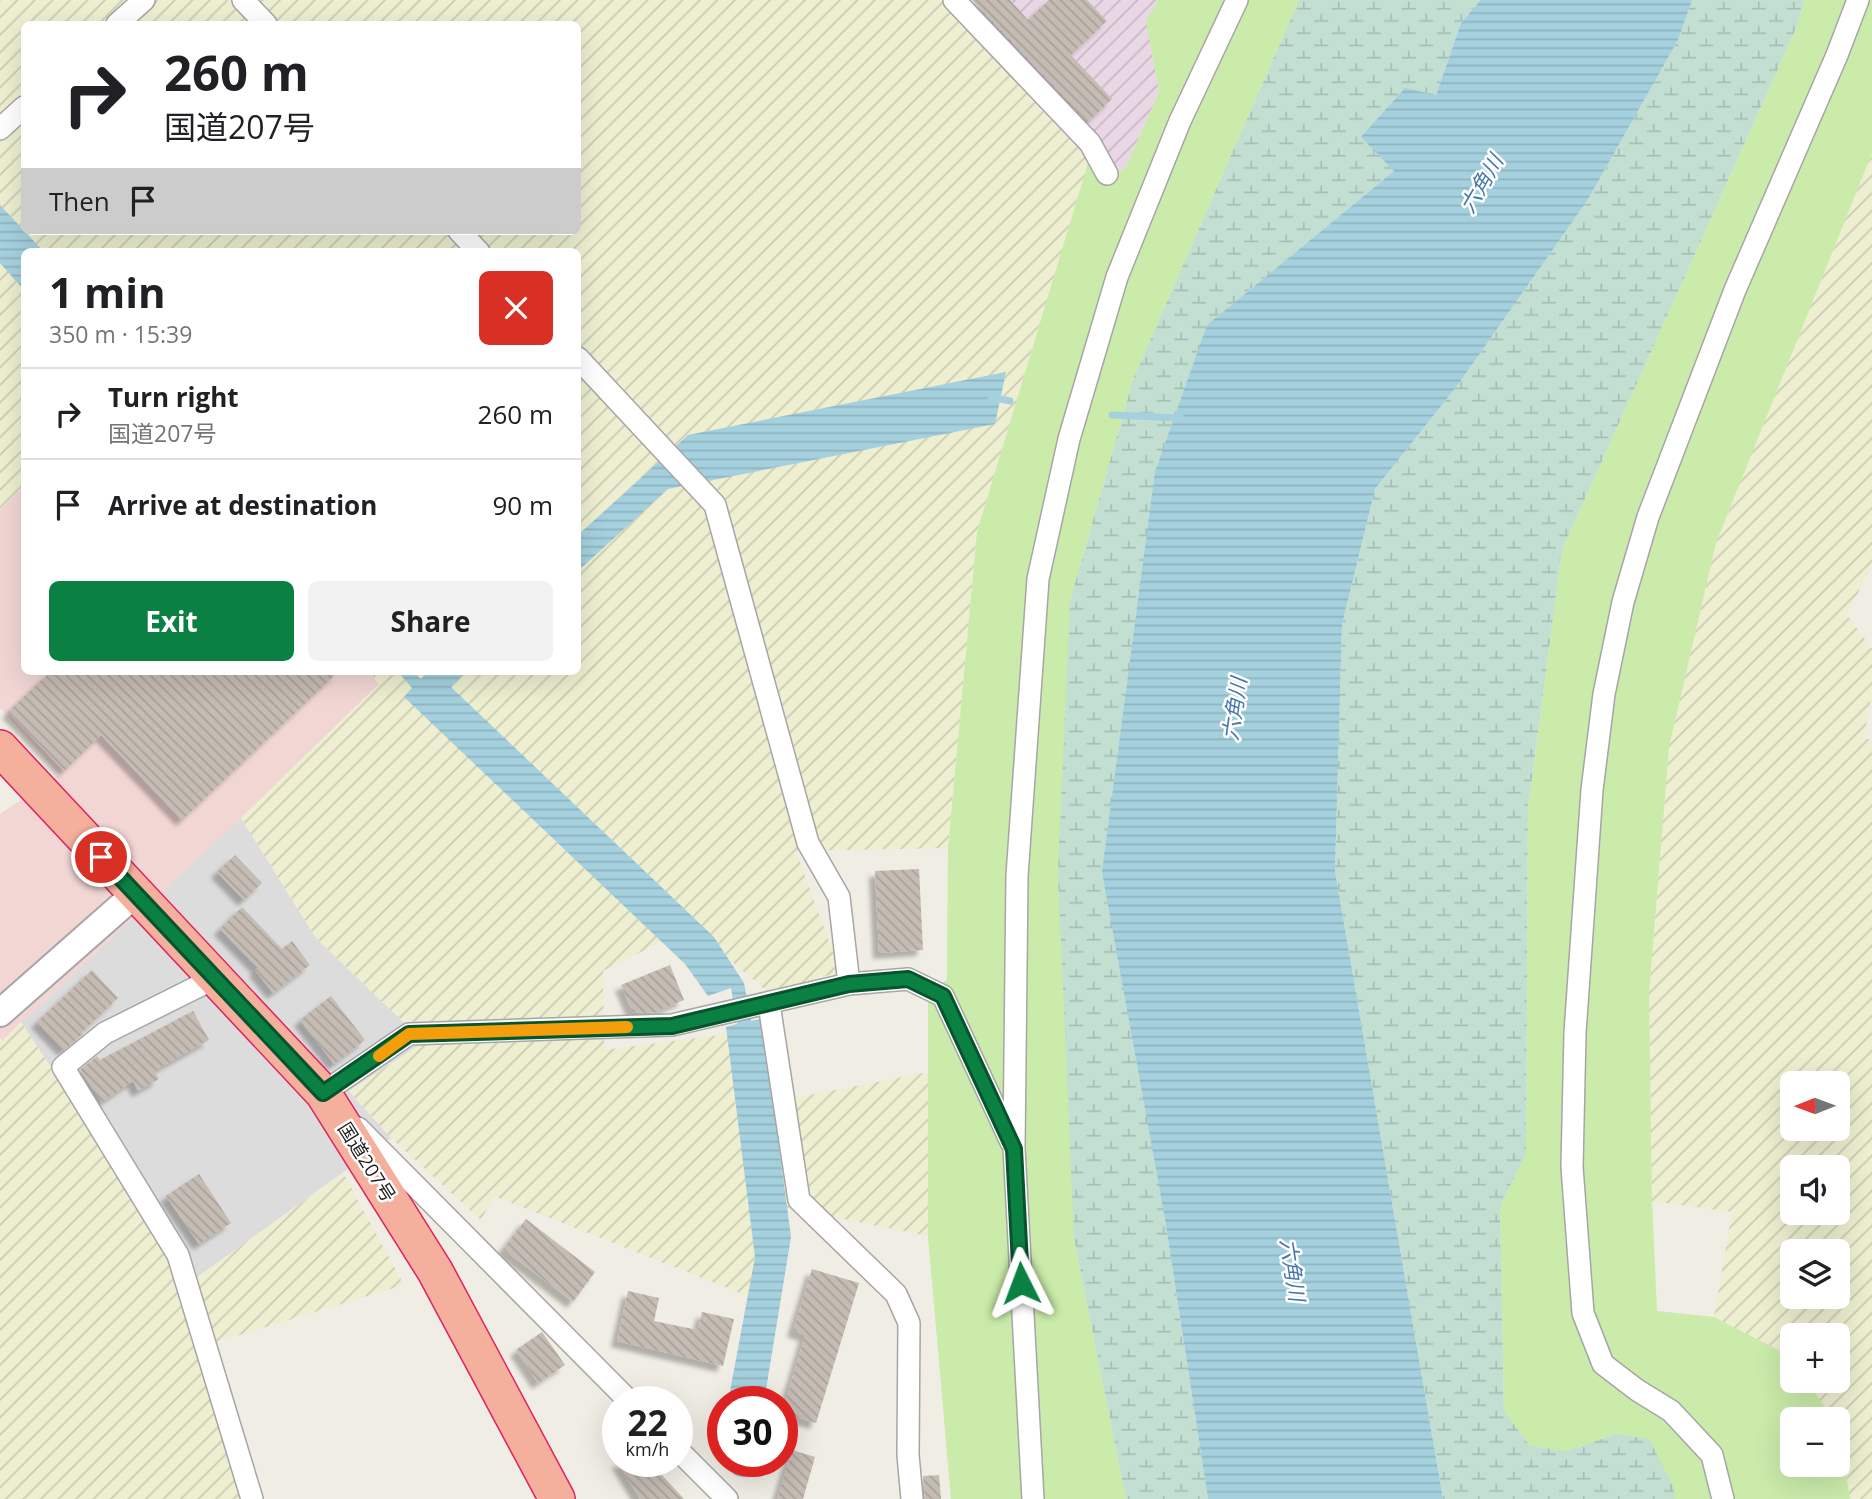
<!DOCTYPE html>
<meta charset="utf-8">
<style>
:root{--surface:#fff;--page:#f2f2f2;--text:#202124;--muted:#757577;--line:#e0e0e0;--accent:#0b8043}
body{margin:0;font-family:"Open Sans","Noto Sans JP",sans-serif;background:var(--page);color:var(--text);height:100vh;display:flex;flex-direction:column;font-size:26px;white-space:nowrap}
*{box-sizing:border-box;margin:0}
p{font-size:23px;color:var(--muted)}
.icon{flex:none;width:38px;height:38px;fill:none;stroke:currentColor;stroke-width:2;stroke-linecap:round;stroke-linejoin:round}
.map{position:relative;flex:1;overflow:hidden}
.sheet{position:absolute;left:21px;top:248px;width:560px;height:427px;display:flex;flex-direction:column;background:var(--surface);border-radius:10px;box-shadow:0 7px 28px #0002}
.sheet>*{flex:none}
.banner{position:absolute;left:21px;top:21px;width:560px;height:214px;border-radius:10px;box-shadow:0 7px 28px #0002;background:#fff;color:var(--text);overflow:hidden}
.needle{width:46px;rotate:269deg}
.fabs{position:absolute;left:1780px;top:1071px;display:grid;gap:14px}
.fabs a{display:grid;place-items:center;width:70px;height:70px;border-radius:10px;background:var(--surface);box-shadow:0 7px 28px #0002;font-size:35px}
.speed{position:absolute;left:602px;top:1386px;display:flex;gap:14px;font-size:35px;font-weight:700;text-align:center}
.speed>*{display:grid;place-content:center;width:91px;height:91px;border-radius:50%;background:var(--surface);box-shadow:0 7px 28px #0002;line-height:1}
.speed small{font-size:18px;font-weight:400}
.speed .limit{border:10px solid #d22;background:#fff;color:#111}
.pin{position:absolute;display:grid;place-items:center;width:60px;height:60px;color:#fff;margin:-30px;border:4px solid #fff;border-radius:50%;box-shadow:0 2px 7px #0007}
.me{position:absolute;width:77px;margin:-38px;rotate:357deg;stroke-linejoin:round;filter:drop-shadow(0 0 5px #0008)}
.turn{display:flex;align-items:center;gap:24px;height:147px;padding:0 28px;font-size:32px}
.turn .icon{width:91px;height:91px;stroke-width:2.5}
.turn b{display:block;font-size:49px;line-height:60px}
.then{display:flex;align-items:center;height:66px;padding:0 28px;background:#0003;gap:14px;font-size:26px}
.round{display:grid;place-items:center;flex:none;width:74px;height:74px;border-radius:10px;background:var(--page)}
.summary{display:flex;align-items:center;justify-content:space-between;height:119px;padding:0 28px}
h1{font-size:42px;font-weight:700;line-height:52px}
.cta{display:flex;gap:14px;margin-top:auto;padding:14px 28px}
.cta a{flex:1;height:80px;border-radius:10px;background:var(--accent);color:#fff;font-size:28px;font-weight:700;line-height:80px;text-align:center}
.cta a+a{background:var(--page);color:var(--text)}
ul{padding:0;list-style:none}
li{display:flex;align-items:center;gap:21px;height:91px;padding:0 28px;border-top:2px solid var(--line)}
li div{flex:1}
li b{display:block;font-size:26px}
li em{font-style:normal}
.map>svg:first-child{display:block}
.residential{fill:#dddcdc}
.commercial{fill:#f1d6d4}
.industrial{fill:url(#industrial-furrows)}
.farmland{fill:url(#farmland-furrows);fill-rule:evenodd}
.grass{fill:#caebaa}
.wetland{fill:url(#wetland-marsh)}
.water{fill:url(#water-rules)}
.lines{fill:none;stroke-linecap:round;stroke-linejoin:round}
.stream{stroke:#a5d1df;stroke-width:7}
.building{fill:url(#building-back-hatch);filter:url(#shadow)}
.minor-casing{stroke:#a6a6a6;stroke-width:24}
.tertiary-casing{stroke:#a6a6a6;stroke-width:30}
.trunk-casing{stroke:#e02160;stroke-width:38}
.minor{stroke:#fff;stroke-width:21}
.tertiary{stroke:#fff;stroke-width:26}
.trunk{stroke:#f4b09c;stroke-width:35}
.route-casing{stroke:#07532c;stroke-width:18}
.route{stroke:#0b8043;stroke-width:12}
.slow{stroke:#f59e0b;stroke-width:12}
.labels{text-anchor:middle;stroke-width:5;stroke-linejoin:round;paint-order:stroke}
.street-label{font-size:19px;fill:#1f1f1f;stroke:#fff}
.water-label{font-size:21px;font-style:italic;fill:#4677aa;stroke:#fff}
</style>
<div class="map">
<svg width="1872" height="1499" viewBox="0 0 1872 1499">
<defs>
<pattern id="industrial-furrows" width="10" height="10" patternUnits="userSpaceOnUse" patternTransform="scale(1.75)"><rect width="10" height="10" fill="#ead7e6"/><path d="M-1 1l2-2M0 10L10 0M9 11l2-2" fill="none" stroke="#c8b8c5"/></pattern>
<pattern id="farmland-furrows" width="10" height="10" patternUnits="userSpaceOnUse" patternTransform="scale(1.75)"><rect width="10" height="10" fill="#edefd0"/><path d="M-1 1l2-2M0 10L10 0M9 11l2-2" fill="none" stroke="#cbccb2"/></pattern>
<pattern id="wetland-marsh" width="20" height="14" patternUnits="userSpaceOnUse" patternTransform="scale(1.75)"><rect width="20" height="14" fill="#c2dfd2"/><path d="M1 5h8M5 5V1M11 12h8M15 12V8" fill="none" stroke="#a6bfb4"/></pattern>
<pattern id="water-rules" width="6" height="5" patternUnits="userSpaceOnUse" patternTransform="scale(1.75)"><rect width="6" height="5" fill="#a5d1df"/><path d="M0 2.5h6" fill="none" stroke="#8eb3bf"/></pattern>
<pattern id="building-back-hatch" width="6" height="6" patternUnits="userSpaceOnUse" patternTransform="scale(1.75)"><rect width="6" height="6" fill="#c5bcb4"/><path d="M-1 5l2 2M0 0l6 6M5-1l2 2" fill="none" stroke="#a9a19a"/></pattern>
<filter id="shadow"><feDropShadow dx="-6" dy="6" stdDeviation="2" flood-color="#0004"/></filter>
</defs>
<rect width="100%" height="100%" fill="#f0ede5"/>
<path class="residential" d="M241,818L316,938L424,1042L349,1091L391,1138L192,1281L21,1022Z"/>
<path class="commercial" d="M24,486V672H368L379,684L241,818L2,1041L0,1038V814L60,774L0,708V509Z"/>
<path class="industrial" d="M945,0H1158L1147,21L1159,92L1124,171L1089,160L943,2Z"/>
<path class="farmland" d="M0,0H945L943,3L1089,160L977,532L948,848L796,851L840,972L768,992L691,927L603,971L604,1050L742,1032L767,1103L929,1072L928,1236L763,1203L758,1300L494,1196L481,1220L391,1138L349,1091L424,1042L316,938L241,818L379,684L368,672H578V252H24V486L0,509ZM24,24H578V231H24Z
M1872,153V565L1847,615L1872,649V693L1864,738L1872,740V1499H1850L1838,1419H1834L1806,1381H1838V1335H1792V1362L1786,1354L1714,1317L1732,1212L1652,1201L1649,994L1669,747L1716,543ZM1792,1083H1838V1129H1792ZM1792,1167H1838V1213H1792ZM1792,1251H1838V1297H1792Z
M21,1022L192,1281L343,1173L404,1285L213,1343L259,1499H0V1043Z"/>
<path class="grass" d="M1158,0H1299L1134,377L1070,601L1074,1239L1126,1499H951L928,1236V999L947,979L948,848L977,532L1089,160L1124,171L1159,92L1146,21Z
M1805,0H1872V153L1716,543L1669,747L1649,994L1652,1201L1657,1311L1714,1317L1786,1354L1792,1362V1381H1806L1834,1419H1792V1465H1838V1424L1850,1499H1674V1488L1616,1434L1567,1451L1530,1446L1504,1411L1500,1206L1526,1153L1528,808L1562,550L1795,31Z"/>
<path class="wetland" d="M1299,0H1481L1461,23L1436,95L1394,171L1207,325L1164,1213L1208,1499H1126L1074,1239L1058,874L1070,601L1134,377Z
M1692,0H1805L1795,31L1562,550L1528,808L1526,1154L1500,1206L1504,1411L1530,1446L1567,1451L1616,1434L1649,1439L1674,1488V1499H1443L1335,871L1342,625L1375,489L1457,386L1587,201L1678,40Z"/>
<path class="water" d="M1481,0H1692L1678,40L1587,201L1457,386L1375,489L1342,625L1335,871L1443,1499H1208L1164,1213L1102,872L1155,472L1207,325L1394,171L1361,137L1405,88L1436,95L1461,23Z
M0,205L44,252H24V290L0,263Z
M1006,372L995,424L668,489L578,571V535L688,435Z
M398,672H414L421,679L427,672H466L451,687L714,937L744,983L751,1021L762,1019L791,1237L764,1402H728L755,1257L726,1027L737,1024L731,988L708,996L685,964L404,697L412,688Z
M723,1429V1461H754L752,1477C733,1480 727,1469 718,1454Z"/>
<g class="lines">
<path class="stream" d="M991,397L1010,401
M1112,415L1181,418"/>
</g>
<path class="building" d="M972,0H1010L1028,20L1049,0H1087L1107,21L1071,55L1112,99L1088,122Z
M50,672H338L182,820L101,735L64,771L8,712Z
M235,855L262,883L244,900L217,872Z
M919,869L923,950L879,953L875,871Z
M242,907L282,949L292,941L310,965L273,993L255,970L258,968L220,929Z
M670,965L684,1000L655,1012L633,1013L621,985Z
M92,970L118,998L82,1032L83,1034L64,1050L37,1022Z
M331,996L365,1040L334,1064L300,1020Z
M193,1011L209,1040L154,1071L159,1079L138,1091L133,1081L102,1102L80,1070L97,1056L100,1060Z
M199,1174L231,1223L199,1244L166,1196Z
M526,1219L595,1272L573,1302L503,1249Z
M812,1269L859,1283L816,1423L782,1413L805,1335L793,1331Z
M628,1291L659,1298L654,1321L698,1330L702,1312L734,1319L723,1366L617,1341Z
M542,1332L565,1365L538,1383L516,1350Z
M792,1450L815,1457L803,1499H777Z
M617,1461H649L684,1499H640Z
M939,1475L941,1499H925L923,1476Z"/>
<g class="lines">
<defs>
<path id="minor" d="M243,0L266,24
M954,0L1090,143L1107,174
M117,24L144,0
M0,129L24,107
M459,231L479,252
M578,358L715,505L808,843L839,897L849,984
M215,978L105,1033L63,1067L178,1255L252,1499
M769,1004L799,1200L896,1294L909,1323L908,1455L912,1499
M330,1100L323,1093L409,1034L672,1025L849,984L908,979L943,996L1011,1142
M358,1128L630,1402
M677,1449L727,1499
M1033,1499L1014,1148L1017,876L1038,579L1069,439L1117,277L1180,121L1237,0
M1723,1499L1712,1455L1671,1411L1637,1390L1603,1364L1583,1313L1572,1167L1575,1033L1592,790L1604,694L1623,602L1648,517L1735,290L1837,55L1858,0"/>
<path id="tertiary" d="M0,1013L135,894"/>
<path id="trunk" d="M0,748L323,1093L435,1271L557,1499"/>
</defs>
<use href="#minor" class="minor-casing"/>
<use href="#tertiary" class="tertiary-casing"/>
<use href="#trunk" class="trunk-casing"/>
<use href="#minor" class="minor"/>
<use href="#tertiary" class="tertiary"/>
<use href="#trunk" class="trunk"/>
</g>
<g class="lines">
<defs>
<path id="route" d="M101,857L323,1093L409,1034L672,1026L849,984L908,979L943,996L1014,1149L1021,1283"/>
</defs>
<use href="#route" class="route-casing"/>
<use href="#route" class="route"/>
<path class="slow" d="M379,1056L409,1034L627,1027"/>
</g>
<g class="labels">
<g class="street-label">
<text transform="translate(367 1162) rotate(58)" y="7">国道207号</text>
</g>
<g class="water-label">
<text transform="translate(1482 184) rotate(-60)" y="7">六角川</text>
<text transform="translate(1235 709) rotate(-82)" y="7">六角川</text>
<text transform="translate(1292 1270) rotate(81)" y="7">六角川</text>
</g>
</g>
</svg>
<div class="fabs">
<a><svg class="needle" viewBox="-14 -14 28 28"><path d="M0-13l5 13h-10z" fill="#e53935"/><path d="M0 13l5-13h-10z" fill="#757577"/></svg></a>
<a><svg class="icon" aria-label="sound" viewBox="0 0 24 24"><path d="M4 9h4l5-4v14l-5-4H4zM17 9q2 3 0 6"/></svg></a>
<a><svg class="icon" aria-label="layers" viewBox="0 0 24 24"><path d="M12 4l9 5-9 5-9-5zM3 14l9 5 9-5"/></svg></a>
<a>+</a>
<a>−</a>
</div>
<div class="speed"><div>22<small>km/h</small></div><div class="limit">30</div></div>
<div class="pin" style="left:101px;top:857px;background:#d93025"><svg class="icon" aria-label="arrive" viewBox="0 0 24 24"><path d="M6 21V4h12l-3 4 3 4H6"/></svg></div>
<svg class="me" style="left:1021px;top:1283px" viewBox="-20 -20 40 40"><path d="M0-17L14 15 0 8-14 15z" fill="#0b8043" stroke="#fff" stroke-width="4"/></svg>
<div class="banner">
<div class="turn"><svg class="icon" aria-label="right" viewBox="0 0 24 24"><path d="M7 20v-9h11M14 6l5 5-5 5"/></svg><div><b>260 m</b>国道207号</div></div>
<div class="then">Then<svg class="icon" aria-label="arrive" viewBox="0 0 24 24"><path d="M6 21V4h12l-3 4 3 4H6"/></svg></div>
</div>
<section class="sheet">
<div class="summary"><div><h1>1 min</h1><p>350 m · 15:39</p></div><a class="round" style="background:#d93025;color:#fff"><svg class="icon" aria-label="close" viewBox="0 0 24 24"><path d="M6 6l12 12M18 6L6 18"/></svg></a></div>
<ul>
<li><svg class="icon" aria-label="right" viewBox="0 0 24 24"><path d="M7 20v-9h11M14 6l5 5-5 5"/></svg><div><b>Turn right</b><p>国道207号</p></div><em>260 m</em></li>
<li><svg class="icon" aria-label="arrive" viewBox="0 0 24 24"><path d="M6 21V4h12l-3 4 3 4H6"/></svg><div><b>Arrive at destination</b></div><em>90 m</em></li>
</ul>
<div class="cta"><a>Exit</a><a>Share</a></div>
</section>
</div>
